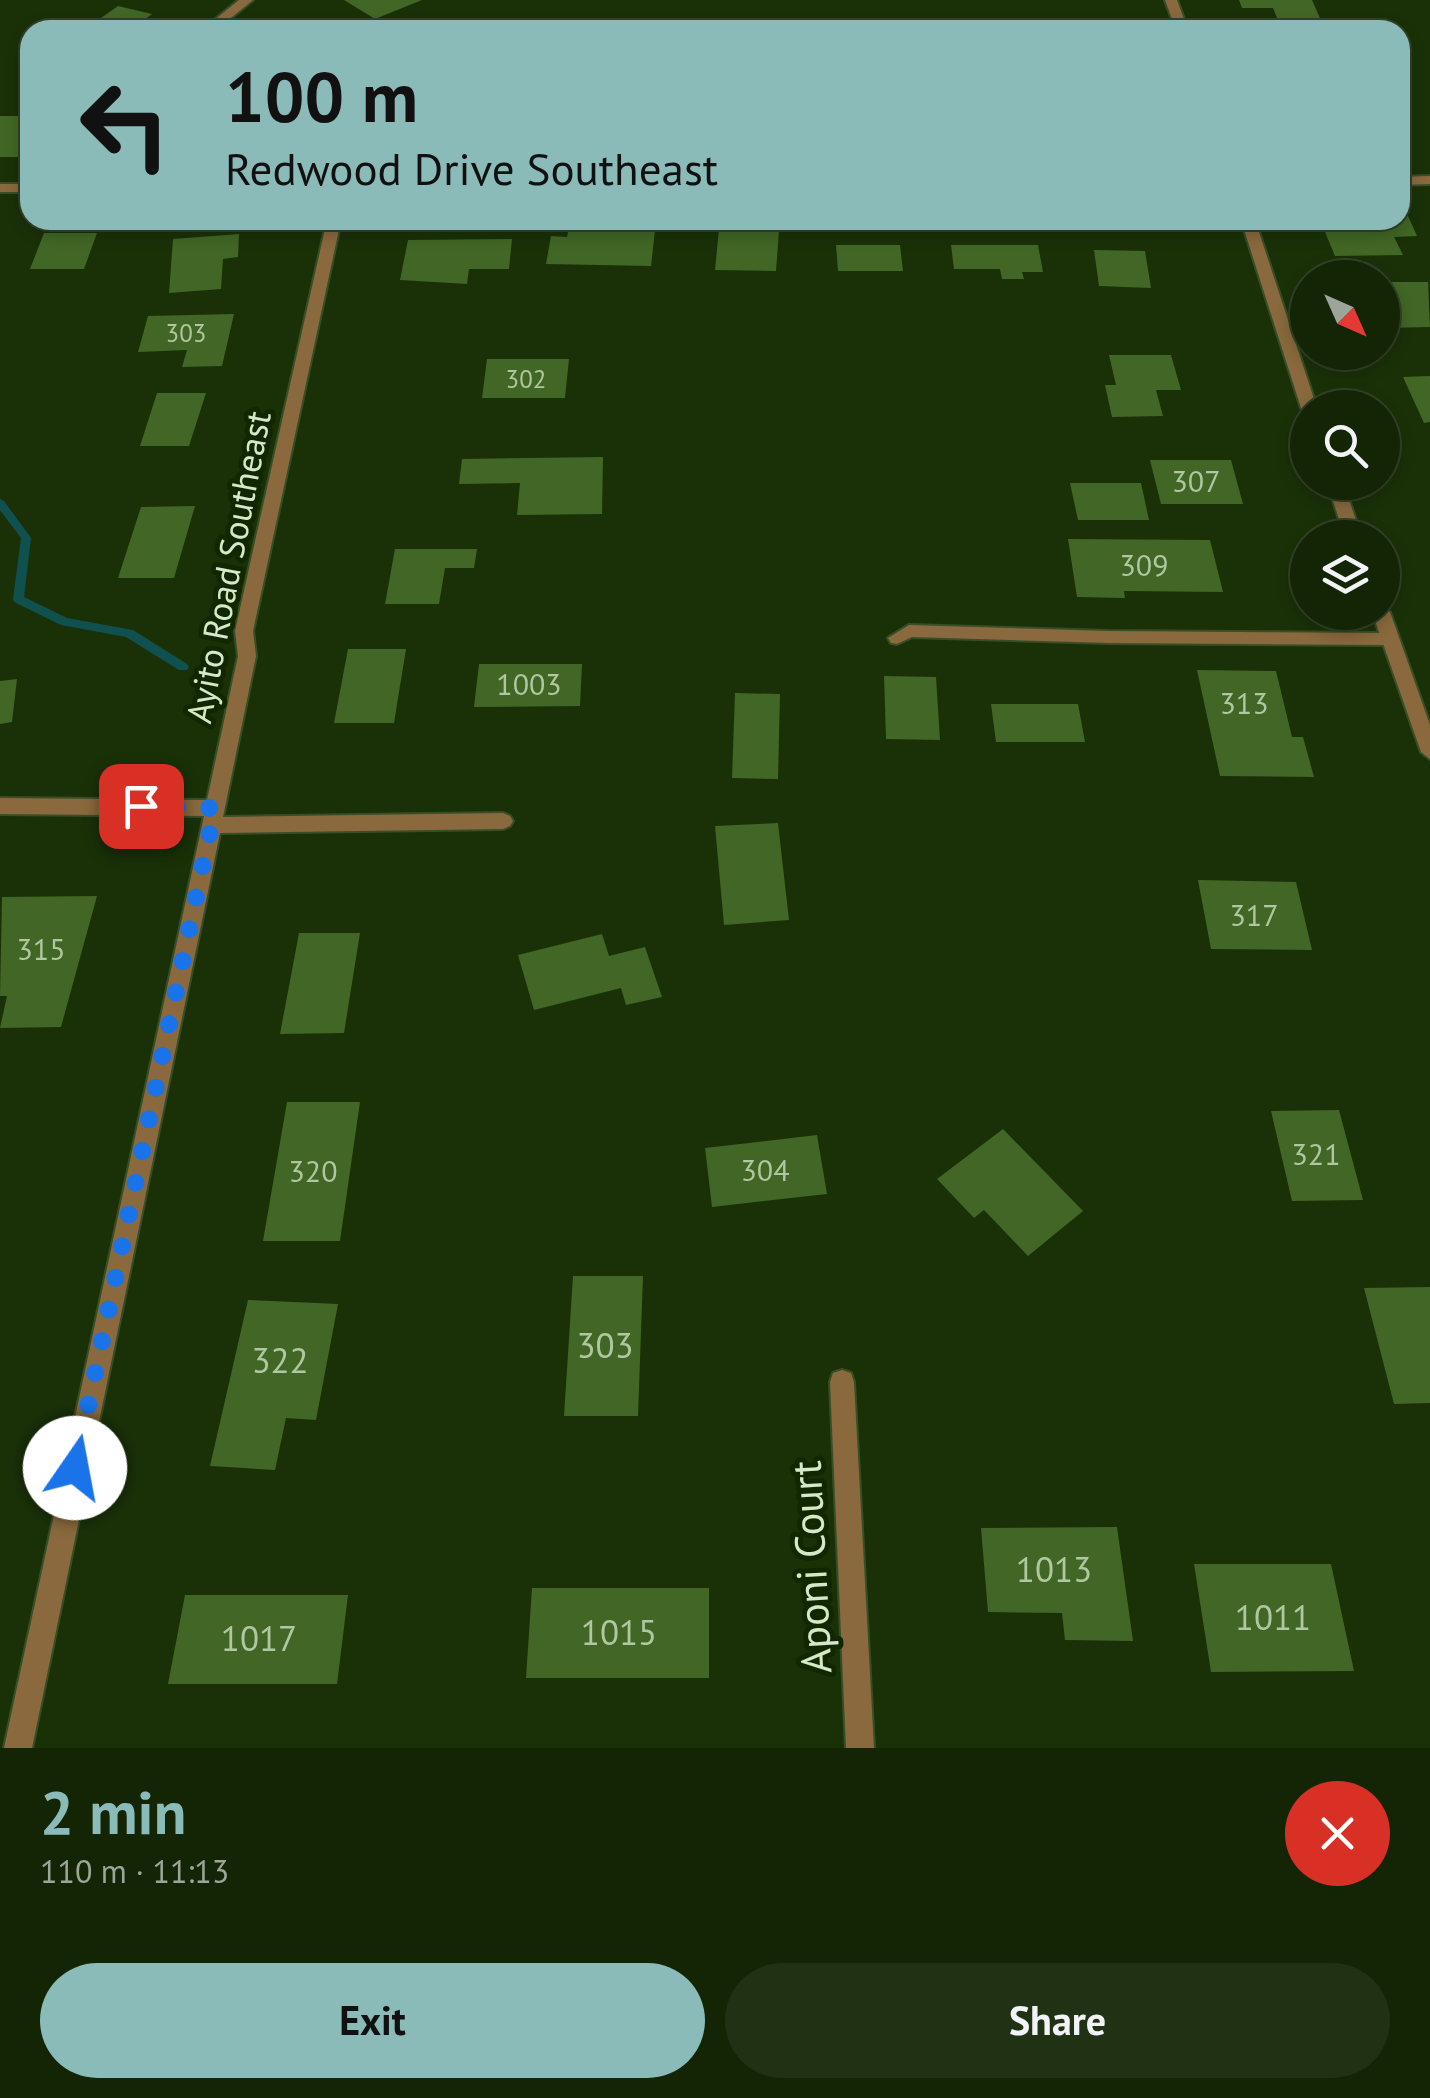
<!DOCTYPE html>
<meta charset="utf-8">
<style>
:root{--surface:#142506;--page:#213114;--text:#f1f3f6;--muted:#9da59b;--line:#334228;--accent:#8bbbb9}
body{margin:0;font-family:"PT Sans",sans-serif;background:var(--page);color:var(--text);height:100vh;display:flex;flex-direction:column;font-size:38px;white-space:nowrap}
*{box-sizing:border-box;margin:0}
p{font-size:32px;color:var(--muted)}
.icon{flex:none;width:55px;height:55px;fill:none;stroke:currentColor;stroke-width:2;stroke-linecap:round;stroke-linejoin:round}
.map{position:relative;height:1748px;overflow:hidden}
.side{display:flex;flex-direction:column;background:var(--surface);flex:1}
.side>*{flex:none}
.guide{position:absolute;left:20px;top:20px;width:1390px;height:210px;border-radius:30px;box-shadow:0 5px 15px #0003,0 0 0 2px var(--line);background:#8bbbb9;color:#111;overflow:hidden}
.needle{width:65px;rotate:135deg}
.tools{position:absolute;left:1290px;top:260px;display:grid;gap:20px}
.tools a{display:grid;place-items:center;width:110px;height:110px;border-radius:50%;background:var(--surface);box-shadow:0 5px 15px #0003,0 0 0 2px var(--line);font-size:50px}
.pin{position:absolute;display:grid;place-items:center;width:85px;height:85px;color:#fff;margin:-42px;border-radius:20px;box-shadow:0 5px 15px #0006}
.me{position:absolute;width:110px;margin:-55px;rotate:12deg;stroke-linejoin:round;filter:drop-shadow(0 0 8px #0008)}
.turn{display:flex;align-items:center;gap:35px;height:210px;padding:0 40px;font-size:45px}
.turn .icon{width:130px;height:130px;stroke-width:2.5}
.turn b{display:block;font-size:70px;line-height:85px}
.round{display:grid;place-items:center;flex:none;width:105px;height:105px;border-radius:52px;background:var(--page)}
.head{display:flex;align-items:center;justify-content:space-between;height:170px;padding:0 40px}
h1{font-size:60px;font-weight:800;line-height:75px;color:var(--accent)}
.button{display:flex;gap:20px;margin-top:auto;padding:20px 40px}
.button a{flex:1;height:115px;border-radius:60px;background:var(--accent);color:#111;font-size:40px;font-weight:800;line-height:115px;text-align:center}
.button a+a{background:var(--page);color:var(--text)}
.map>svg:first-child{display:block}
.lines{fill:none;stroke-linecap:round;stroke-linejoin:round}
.stream{fill:#105150;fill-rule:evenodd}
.building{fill:#416625}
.lane-casing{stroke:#384e27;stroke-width:4}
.street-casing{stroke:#384e27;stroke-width:4}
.lane{fill:#89693d;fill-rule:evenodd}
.street{fill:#89693d;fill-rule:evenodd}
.route{stroke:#1a73e8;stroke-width:18;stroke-dasharray:0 32.4}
.labels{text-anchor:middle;stroke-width:10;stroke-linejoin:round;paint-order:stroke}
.far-number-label{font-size:25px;fill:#b0c8a1}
.number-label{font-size:30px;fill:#b0c8a1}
.street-label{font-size:35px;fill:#d5e8ca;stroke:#112700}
.near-number-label{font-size:35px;fill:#b0c8a1}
.near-street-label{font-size:42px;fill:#d5e8ca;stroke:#112700}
</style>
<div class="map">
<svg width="1430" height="1748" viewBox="0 0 1430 1748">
<rect width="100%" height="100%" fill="#1a3108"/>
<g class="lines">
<path class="stream" d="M0,499L4,501L31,538L24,597L67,618L133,630L187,664L189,667L187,670H179L126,637L61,625L14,602L13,599L21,538L0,510Z"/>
</g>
<path class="building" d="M344,0H422L375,19Z
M1239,0H1312L1323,25H1280L1273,8H1242Z
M118,6L152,14L131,30H84Z
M0,116H30V133L19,157H0Z
M1400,216H1408L1417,236L1394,237L1403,255L1335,256L1320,220H1400Z
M569,228L655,230L651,266L546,264L551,236L567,237Z
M719,229L779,231L776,271L715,270Z
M44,233H97L84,269H30Z
M239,234L238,257L223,259L221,289L169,293L173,239Z
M512,239L509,269H469L467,284L400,280L408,240Z
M836,245H900L903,271H838Z
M951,245H1038L1043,272H1022L1024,279H1002L1000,269H954Z
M1094,250L1145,251L1151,288L1099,286Z
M1382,282H1428L1430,327L1382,328Z
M234,314L222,366L182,367L187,350L138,352L148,316Z
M1109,355H1171L1181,390H1156L1163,416L1112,417L1105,385H1116Z
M487,359H569L565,398H482Z
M1430,376V422L1424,423L1403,377Z
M157,393H206L189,446H140Z
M603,457L602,514L517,515L520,483L459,484L462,459Z
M1150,460H1231L1243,504H1161Z
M1070,483H1141L1149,520H1078Z
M195,506L174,578H118L141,507Z
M1068,539L1210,540L1223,592L1124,591L1125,598L1077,597Z
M395,549H477L474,568H445L439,604H385Z
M348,649H406L394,723H334Z
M479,664H582L580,706L474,707Z
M1197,670L1276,671L1292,737H1303L1314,777L1220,776Z
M884,676L936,677L940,740L886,739Z
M17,679L12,722L0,724V681Z
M735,693L780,694L778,779L732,778Z
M991,704H1078L1085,742H996Z
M778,823L789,920L724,925L715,826Z
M1198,880L1296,882L1312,950L1211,949Z
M97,896L61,1027L0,1028L7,996H0L2,897Z
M299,933H360L344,1033L280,1034Z
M602,934L609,956L645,947L662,997L626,1005L621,988L534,1010L518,955Z
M287,1102H360L340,1241H263Z
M1339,1110L1363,1200L1292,1201L1271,1111Z
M1003,1129L1083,1211L1028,1256L984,1210L974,1218L937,1179Z
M817,1135L827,1194L712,1207L705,1148Z
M573,1276H643L638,1416H564Z
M1430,1287V1403L1394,1404L1364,1288Z
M248,1300L338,1304L316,1420L286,1418L275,1470L210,1466Z
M1117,1527L1133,1641L1065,1640L1062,1613L988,1612L981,1528Z
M1194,1564H1331L1354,1671L1211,1672Z
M532,1588H709V1678H526Z
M185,1595H348L337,1684H168Z"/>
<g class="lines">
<defs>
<path id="lane" d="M909,625L1108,631L1390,633L1399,639L1390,645L1108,643L912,637L897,644L891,643L888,638Z"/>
<path id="street" d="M239,0H253L216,30H202Z
M1165,0H1177L1188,30H1176Z
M1430,176V184L1400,185V177Z
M0,184H30V192H0Z
M327,220H341L253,631L256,656L223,817L503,813L510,816L513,821L510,826L503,829L220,833L32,1748H4L204,816L0,814V798L207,800L238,656L235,631Z
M1241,220H1255L1317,408H1308V413L1301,408Z
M1327,482H1343L1362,538H1345Z
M1382,606L1390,612L1430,725V759L1421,752L1372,612H1382Z
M842,1370L851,1373L854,1382L874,1748H846L830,1382L833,1373Z"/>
</defs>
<use href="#lane" class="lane-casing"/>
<use href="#street" class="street-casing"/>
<use href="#lane" class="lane"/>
<use href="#street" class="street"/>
</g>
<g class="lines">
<path class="route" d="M75,1468L215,808L141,806"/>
</g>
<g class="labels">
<g class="far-number-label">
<text x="186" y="342">303</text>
<text x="526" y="388">302</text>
</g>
<g class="number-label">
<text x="1196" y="492">307</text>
<text x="1144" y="576">309</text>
<text x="529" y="695">1003</text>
<text x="1244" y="714">313</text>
<text x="1254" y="926">317</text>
<text x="41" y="960">315</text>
<text x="1316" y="1165">321</text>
<text x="765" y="1181">304</text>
<text x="313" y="1182">320</text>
</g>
<g class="street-label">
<text transform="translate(229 567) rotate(-79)" y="12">Ayito Road Southeast</text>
</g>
<g class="near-number-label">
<text x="605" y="1358">303</text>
<text x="280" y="1373">322</text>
<text x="1054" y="1582">1013</text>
<text x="1273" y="1630">1011</text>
<text x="619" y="1645">1015</text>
<text x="259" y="1651">1017</text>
</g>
<g class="near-street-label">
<text transform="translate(811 1567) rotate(-93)" y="15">Aponi Court</text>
</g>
</g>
</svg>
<div class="tools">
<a><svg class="needle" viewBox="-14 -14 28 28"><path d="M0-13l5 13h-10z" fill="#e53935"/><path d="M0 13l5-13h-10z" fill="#9da59b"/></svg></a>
<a><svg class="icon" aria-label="search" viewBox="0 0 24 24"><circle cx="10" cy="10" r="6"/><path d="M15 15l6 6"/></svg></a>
<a><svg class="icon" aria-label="layers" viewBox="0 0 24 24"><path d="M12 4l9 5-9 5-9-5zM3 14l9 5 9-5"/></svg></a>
</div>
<div class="pin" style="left:141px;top:806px;background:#d93025"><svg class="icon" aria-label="arrive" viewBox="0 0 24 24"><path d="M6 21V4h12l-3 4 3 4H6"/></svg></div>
<svg class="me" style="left:75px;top:1468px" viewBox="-20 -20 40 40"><circle r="19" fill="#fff"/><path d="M0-13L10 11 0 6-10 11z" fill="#1a73e8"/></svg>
<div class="guide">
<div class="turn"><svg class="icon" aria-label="left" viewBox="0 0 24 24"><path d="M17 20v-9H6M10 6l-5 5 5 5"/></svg><div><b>100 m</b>Redwood Drive Southeast</div></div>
</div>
</div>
<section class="side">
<div class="head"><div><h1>2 min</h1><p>110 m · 11:13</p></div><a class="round" style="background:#d93025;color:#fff"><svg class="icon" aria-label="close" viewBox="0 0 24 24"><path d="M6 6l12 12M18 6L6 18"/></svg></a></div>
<div class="button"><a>Exit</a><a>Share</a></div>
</section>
